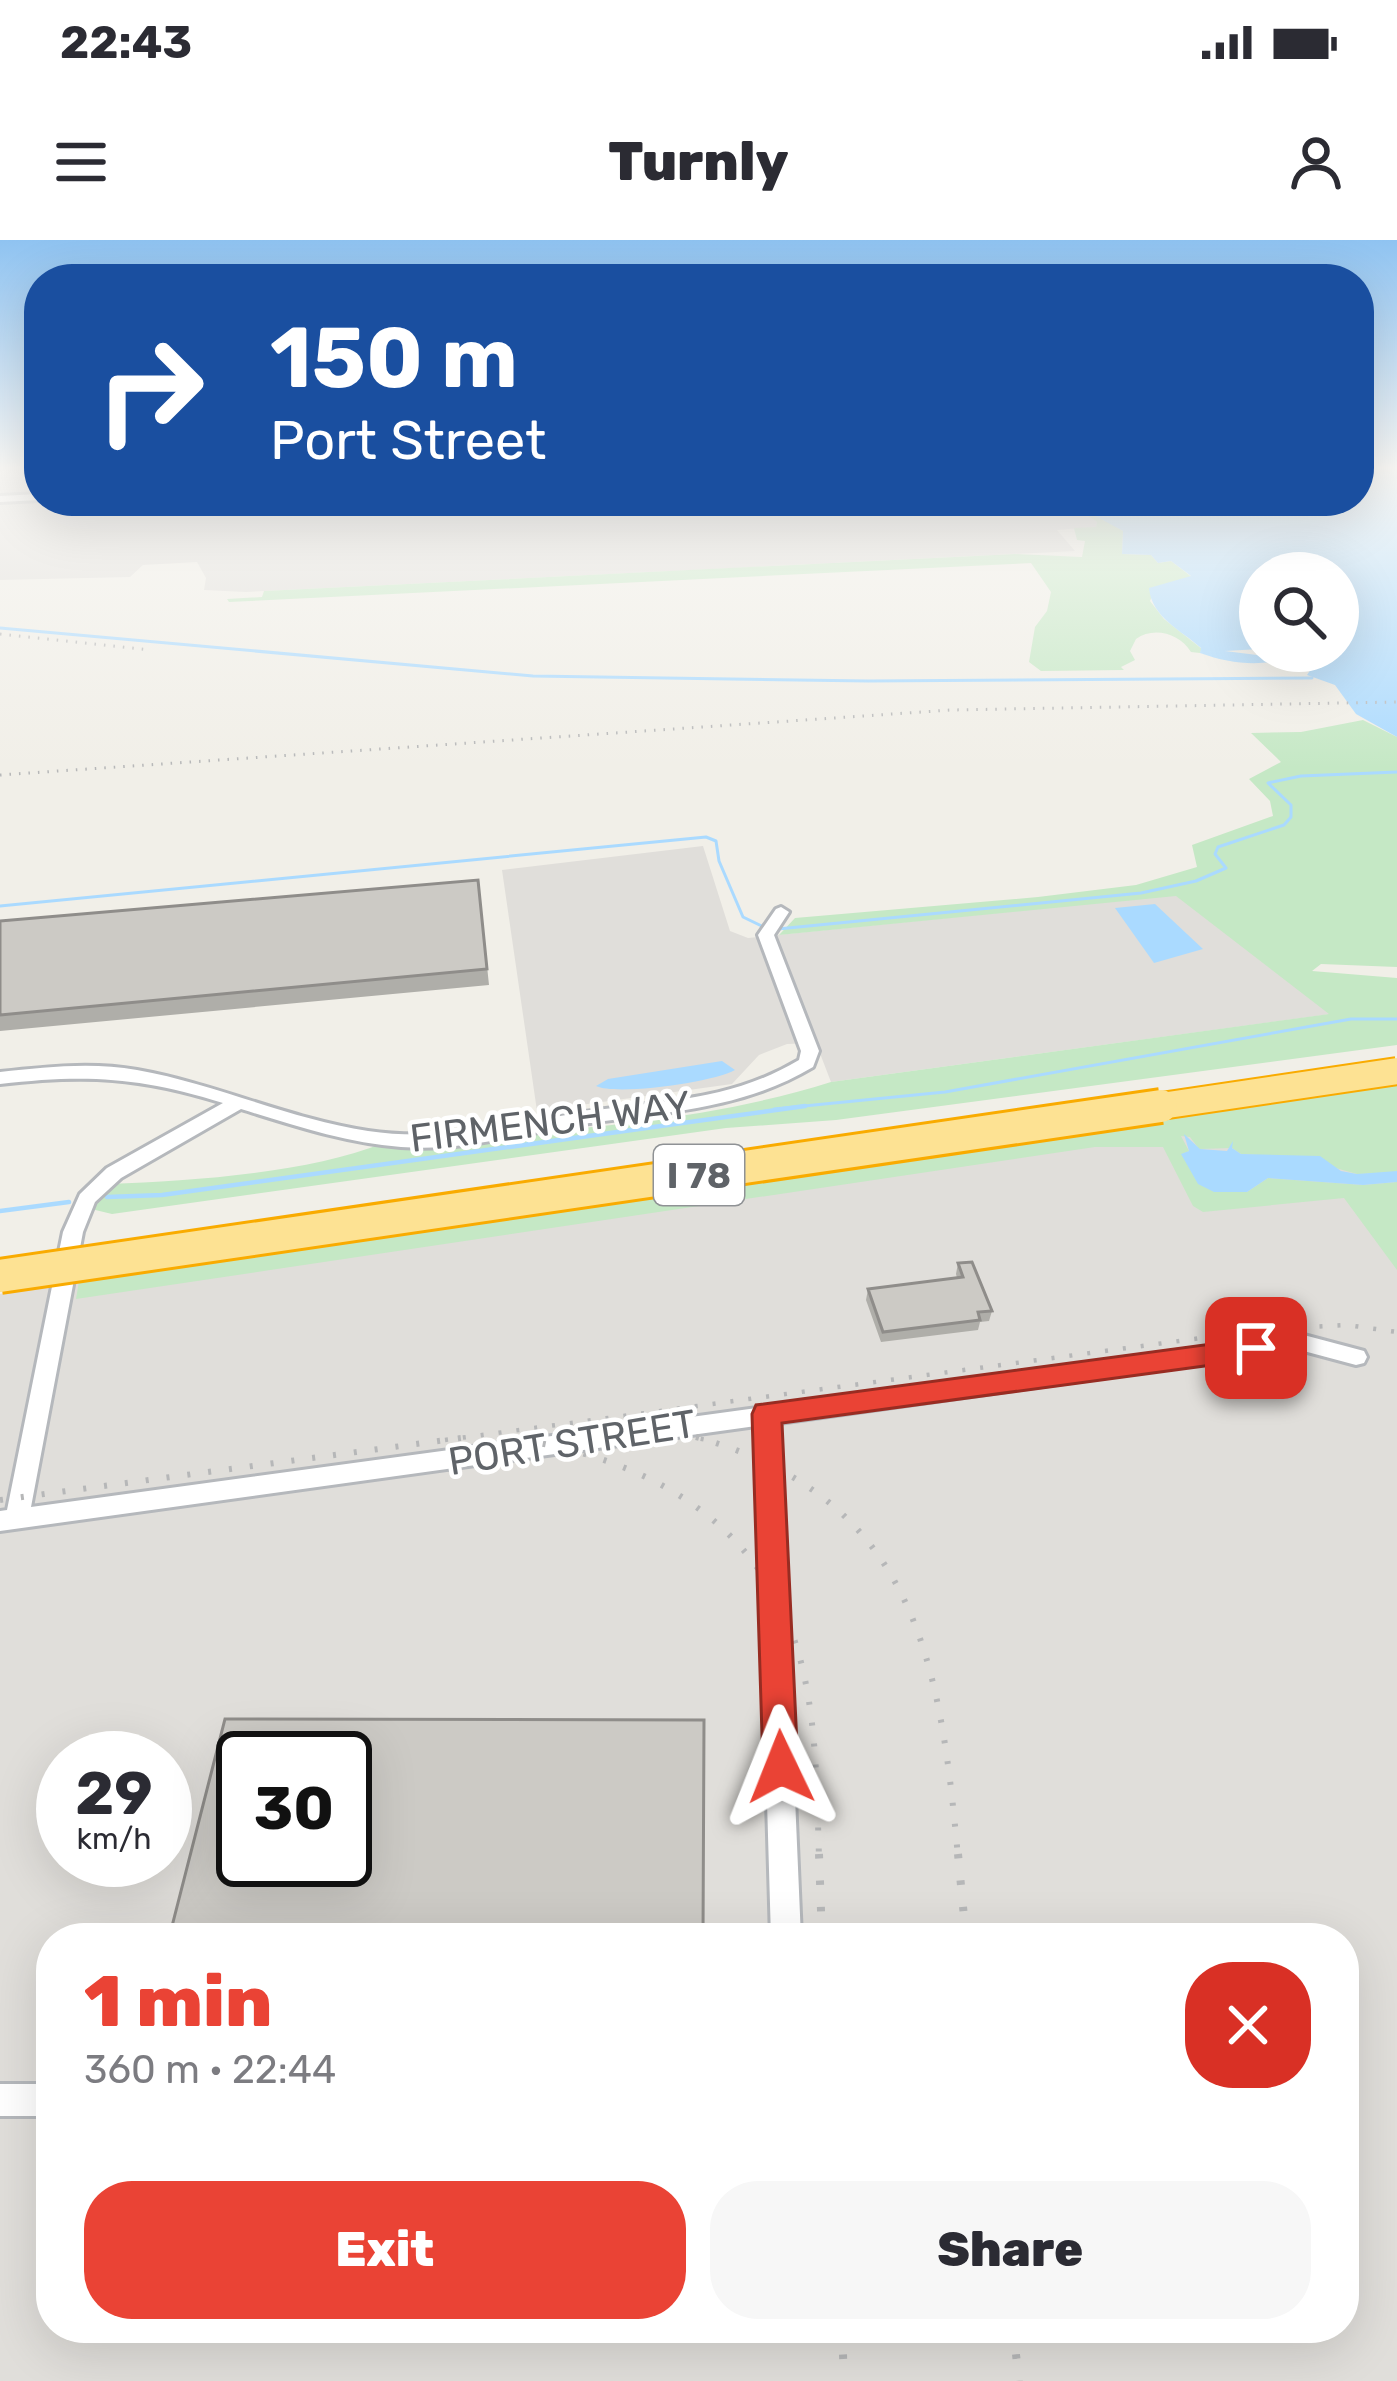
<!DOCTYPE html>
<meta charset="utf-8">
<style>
:root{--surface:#fff;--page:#f7f7f7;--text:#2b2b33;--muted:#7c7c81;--accent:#ea4335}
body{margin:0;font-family:Rubik,sans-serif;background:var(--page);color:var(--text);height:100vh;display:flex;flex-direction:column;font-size:45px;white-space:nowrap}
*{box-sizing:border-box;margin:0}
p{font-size:39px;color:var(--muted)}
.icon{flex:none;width:66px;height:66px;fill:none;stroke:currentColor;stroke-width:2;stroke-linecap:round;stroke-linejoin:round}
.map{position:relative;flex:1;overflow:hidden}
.panel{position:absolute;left:36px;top:1683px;width:1323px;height:420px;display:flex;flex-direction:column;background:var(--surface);border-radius:48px;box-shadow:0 12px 48px #0002}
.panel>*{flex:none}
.banner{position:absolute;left:24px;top:24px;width:1350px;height:252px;border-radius:48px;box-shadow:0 12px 48px #0002;background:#1a4fa0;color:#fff;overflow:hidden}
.buttons{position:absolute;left:1239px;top:312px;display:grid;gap:24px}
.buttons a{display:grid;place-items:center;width:120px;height:120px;border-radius:50%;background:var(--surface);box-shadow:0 12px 48px #0002;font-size:60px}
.speed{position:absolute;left:36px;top:1491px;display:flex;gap:24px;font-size:60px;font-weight:700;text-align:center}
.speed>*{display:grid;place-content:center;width:156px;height:156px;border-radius:50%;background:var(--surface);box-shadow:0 12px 48px #0002;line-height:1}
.speed small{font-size:30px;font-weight:400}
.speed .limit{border:6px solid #111;border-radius:18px;background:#fff;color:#111}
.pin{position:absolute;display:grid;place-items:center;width:102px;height:102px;color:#fff;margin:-51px;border-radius:24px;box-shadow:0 6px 18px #0006}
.me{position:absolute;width:132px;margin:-66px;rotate:358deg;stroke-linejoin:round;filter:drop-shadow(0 0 9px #0008)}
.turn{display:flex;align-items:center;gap:42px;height:252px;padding:0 48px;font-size:54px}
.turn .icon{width:156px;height:156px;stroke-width:2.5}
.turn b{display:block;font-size:84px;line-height:102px}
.round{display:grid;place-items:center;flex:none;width:126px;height:126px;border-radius:48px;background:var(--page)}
.summary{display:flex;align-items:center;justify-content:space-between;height:204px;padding:0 48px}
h1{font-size:72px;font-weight:800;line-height:90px;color:var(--accent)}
.button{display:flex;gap:24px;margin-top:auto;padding:24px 48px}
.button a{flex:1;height:138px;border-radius:48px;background:var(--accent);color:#fff;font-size:48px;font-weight:800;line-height:138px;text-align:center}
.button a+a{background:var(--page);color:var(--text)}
.status{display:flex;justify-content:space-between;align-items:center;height:84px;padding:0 60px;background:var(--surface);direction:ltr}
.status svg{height:33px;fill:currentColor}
header{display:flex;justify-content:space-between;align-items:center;height:156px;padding:0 48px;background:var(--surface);font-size:54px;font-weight:800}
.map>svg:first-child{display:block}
.industrial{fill:#e0deda;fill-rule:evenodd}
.green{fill:#c5e8c5}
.water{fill:#aadaff}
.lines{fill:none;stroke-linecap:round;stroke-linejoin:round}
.stream-far1{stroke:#aadaff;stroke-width:3}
.stream{stroke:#aadaff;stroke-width:4.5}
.minor-casing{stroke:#b5b8bc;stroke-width:6}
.minor{fill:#fff;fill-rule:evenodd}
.rail-far3{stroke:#b6b7b8;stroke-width:3;stroke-dasharray:1.5 8;stroke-linecap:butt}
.rail-far2{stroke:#b6b7b8;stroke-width:4.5;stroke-dasharray:3 15;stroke-linecap:butt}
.rail-far1{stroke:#b6b7b8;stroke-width:6;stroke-dasharray:3 18;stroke-linecap:butt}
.rail{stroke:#b6b7b8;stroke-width:8;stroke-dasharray:4.5 22;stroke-linecap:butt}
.highway-bridge-far1-casing{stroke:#f9ab00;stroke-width:30;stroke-linecap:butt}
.highway-bridge-casing{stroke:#f9ab00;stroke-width:38;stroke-linecap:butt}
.highway-bridge-far1{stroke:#fde293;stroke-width:26}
.highway-bridge{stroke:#fde293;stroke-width:32}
.wall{fill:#afaea9}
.building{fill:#cccac5;stroke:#8f8d8a;stroke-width:3;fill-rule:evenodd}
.route{fill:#ea4335;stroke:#982c22;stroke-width:3}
.labels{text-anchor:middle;stroke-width:9;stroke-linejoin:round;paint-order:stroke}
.shield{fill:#fff;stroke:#8f9295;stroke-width:3}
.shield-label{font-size:36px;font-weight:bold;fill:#5f6368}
.street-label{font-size:39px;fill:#5f6368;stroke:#fff}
</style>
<div class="status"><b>22:43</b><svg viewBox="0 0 49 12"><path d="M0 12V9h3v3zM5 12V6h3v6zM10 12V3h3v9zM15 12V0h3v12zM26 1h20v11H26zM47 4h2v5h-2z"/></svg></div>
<header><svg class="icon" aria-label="menu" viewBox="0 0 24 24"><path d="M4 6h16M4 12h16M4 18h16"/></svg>Turnly<svg class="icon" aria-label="person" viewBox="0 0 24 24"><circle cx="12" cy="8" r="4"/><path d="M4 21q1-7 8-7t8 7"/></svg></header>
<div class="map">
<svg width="1397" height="2141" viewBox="0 0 1397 2141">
<rect width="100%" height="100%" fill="#f1efe8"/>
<path class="industrial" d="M0,229H39V261H1068L1084,267L1076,266L1097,282L1096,287L1057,290L1075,311L246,352L204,350L206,338L197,322L143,325L130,337L0,340Z
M703,606L730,691L748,698L1176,655L1331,774L831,842L816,803L787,804L759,815L732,844L537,871L502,630Z
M1397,838V2141H0V1054ZM63,1518H165V1620H63ZM243,1518H345V1620H243ZM51,1698H1344V2088H51Z"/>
<path class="green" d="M1074,266L1084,267L1123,291L1122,314L1151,315L1158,323L1171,321L1193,338L1156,347L1150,361L1164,379L1202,409L1200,413L1191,412C1180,394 1154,386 1136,399L1130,411L1135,420L1121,427L1124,430L1041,431L1029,422L1035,387L1047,371L1051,352L1031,323L229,362L227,359L262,357L264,351L1015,314L1082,317L1085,301L1077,300L1074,288L1096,287L1097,282Z
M1363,480L1397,497V727L1321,724L1312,731L1397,738V805L836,880L726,888L112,974L87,968L110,944C191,941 309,933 383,903C533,892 688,887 831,842L1329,774L1176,656L779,695L795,678L1038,657L1136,645L1197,627L1192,605L1273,576L1270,561L1249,539L1281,522L1251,493L1301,492Z
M1397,838V931L1392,933L1357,934L1300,918L1241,914L1232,908L1199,909L1190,897L1181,896L1189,911L1182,914L1237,951L1247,952L1268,938L1363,945L1397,942V1030L1344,958L1203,972L1193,966L1163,907H1095L76,1059L79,1041Z"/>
<path class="water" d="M1359,229H1397V497L1356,474L1335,445L1307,435L1311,429L1278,411H1338V333H1260V409L1225,411L1257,415L1272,422C1247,425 1225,422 1200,413L1201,408C1181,390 1152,378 1149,348L1191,336L1171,321L1158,323L1151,315L1122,314L1123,291L1068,261H1359Z
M1155,664L1203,709L1154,723L1115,668Z
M722,821L735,830C714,842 617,856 596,846L608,839Z
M1184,894L1200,909L1227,911L1233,901L1232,908L1241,914L1320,916L1341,931L1357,934L1397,931V942L1363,945L1268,938L1247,952H1214L1198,944L1181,914L1189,911Z"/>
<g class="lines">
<path class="stream-far1" d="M0,388L533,436L868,441L1312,438
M0,666L706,597L716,601L719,621L743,677L766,688
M778,689L1141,653L1196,641L1226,628L1215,614L1218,607L1284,585L1291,577V565L1268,543L1301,536L1397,532
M774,869L945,852L1351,779H1397"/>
<path class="stream" d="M107,957L162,955L805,866
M0,971L69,962"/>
<defs>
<path id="minor" d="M39,254V260L0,262V256Z
M781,667L789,672L774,695L819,811L813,827C741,870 665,872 583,884C523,893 463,912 401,907C346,903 293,885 241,869L121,938L95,962L83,992L31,1267L1300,1094L1364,1111L1367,1117L1364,1123L1356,1125L1300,1110L779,1183L801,1698H771L756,1186L0,1291V1271L7,1270L63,992L80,954L107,928L223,863C140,837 86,834 0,844V832C46,827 92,822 137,830C216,844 289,879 368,891C440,902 507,885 578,873C658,860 727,863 799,820L801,811L758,695L776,669Z
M0,1844H51V1876H0Z"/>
</defs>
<use href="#minor" class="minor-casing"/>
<use href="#minor" class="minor"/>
<path class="rail-far3" d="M0,394L151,410
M0,535L951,470L1397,462"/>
<path class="rail-far2" d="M630,1185L707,1200
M445,1200L1268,1089L1347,1085L1397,1092"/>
<path class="rail-far1" d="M696,1197C915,1258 940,1420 958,1617
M522,1200C659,1222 773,1291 804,1435C817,1494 817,1557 819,1617
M0,1260L468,1197"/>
<path class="rail" d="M819,1614L822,1698
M958,1614L966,1698
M842,2088L844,2141
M1013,2088L1019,2141"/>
<defs>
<path id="highway-bridge-far1" d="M1141,869L1397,831"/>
<path id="highway-bridge" d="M0,1036L1161,866"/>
</defs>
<use href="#highway-bridge-far1" class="highway-bridge-far1-casing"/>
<use href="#highway-bridge" class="highway-bridge-casing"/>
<use href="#highway-bridge-far1" class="highway-bridge-far1"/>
<use href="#highway-bridge" class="highway-bridge"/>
</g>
<path class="wall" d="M478,640L489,745L0,791V681Z
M958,1023L992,1071L989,1081L980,1082L978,1090L881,1102L866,1060L868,1049L957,1038L956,1034Z"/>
<path class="building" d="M478,640L487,729L0,775V681Z
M972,1022L992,1071L978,1072L980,1080L883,1092L868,1049L963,1037L958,1023Z
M225,1479L704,1480L703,1698H169ZM243,1518H345V1620H243Z"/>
<linearGradient id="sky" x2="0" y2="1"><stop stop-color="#8fc3f1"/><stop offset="0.43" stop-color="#f9f8f5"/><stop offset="1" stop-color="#f9f8f5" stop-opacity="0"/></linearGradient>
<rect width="1397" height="529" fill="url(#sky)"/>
<path class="route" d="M1256,1098L1270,1108L1256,1119L782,1183L798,1527L793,1540L781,1545L768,1540L763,1527L752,1174L756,1165Z"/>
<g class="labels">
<rect class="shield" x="654" y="905" width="90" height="60" rx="9"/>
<g class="shield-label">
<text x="699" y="948">I 78</text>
</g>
<g class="street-label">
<text transform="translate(550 881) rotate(-7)" y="14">FIRMENCH WAY</text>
<text transform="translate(572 1202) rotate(-9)" y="14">PORT STREET</text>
</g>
</g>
</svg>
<div class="buttons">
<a><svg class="icon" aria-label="search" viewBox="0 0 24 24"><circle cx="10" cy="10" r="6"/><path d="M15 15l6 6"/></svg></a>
</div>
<div class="speed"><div>29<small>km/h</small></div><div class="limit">30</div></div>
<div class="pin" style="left:1256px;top:1108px;background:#d93025"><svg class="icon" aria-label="arrive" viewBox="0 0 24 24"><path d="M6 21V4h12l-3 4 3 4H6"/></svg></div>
<svg class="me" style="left:781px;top:1527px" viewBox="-20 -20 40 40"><path d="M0-17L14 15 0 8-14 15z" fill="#ea4335" stroke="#fff" stroke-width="4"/></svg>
<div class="banner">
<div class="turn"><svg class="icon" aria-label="right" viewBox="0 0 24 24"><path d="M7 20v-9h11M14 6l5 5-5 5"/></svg><div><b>150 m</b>Port Street</div></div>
</div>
<section class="panel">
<div class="summary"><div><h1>1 min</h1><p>360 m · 22:44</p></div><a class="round" style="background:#d93025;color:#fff"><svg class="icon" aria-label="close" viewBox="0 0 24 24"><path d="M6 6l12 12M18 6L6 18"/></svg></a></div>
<div class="button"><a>Exit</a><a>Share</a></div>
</section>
</div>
